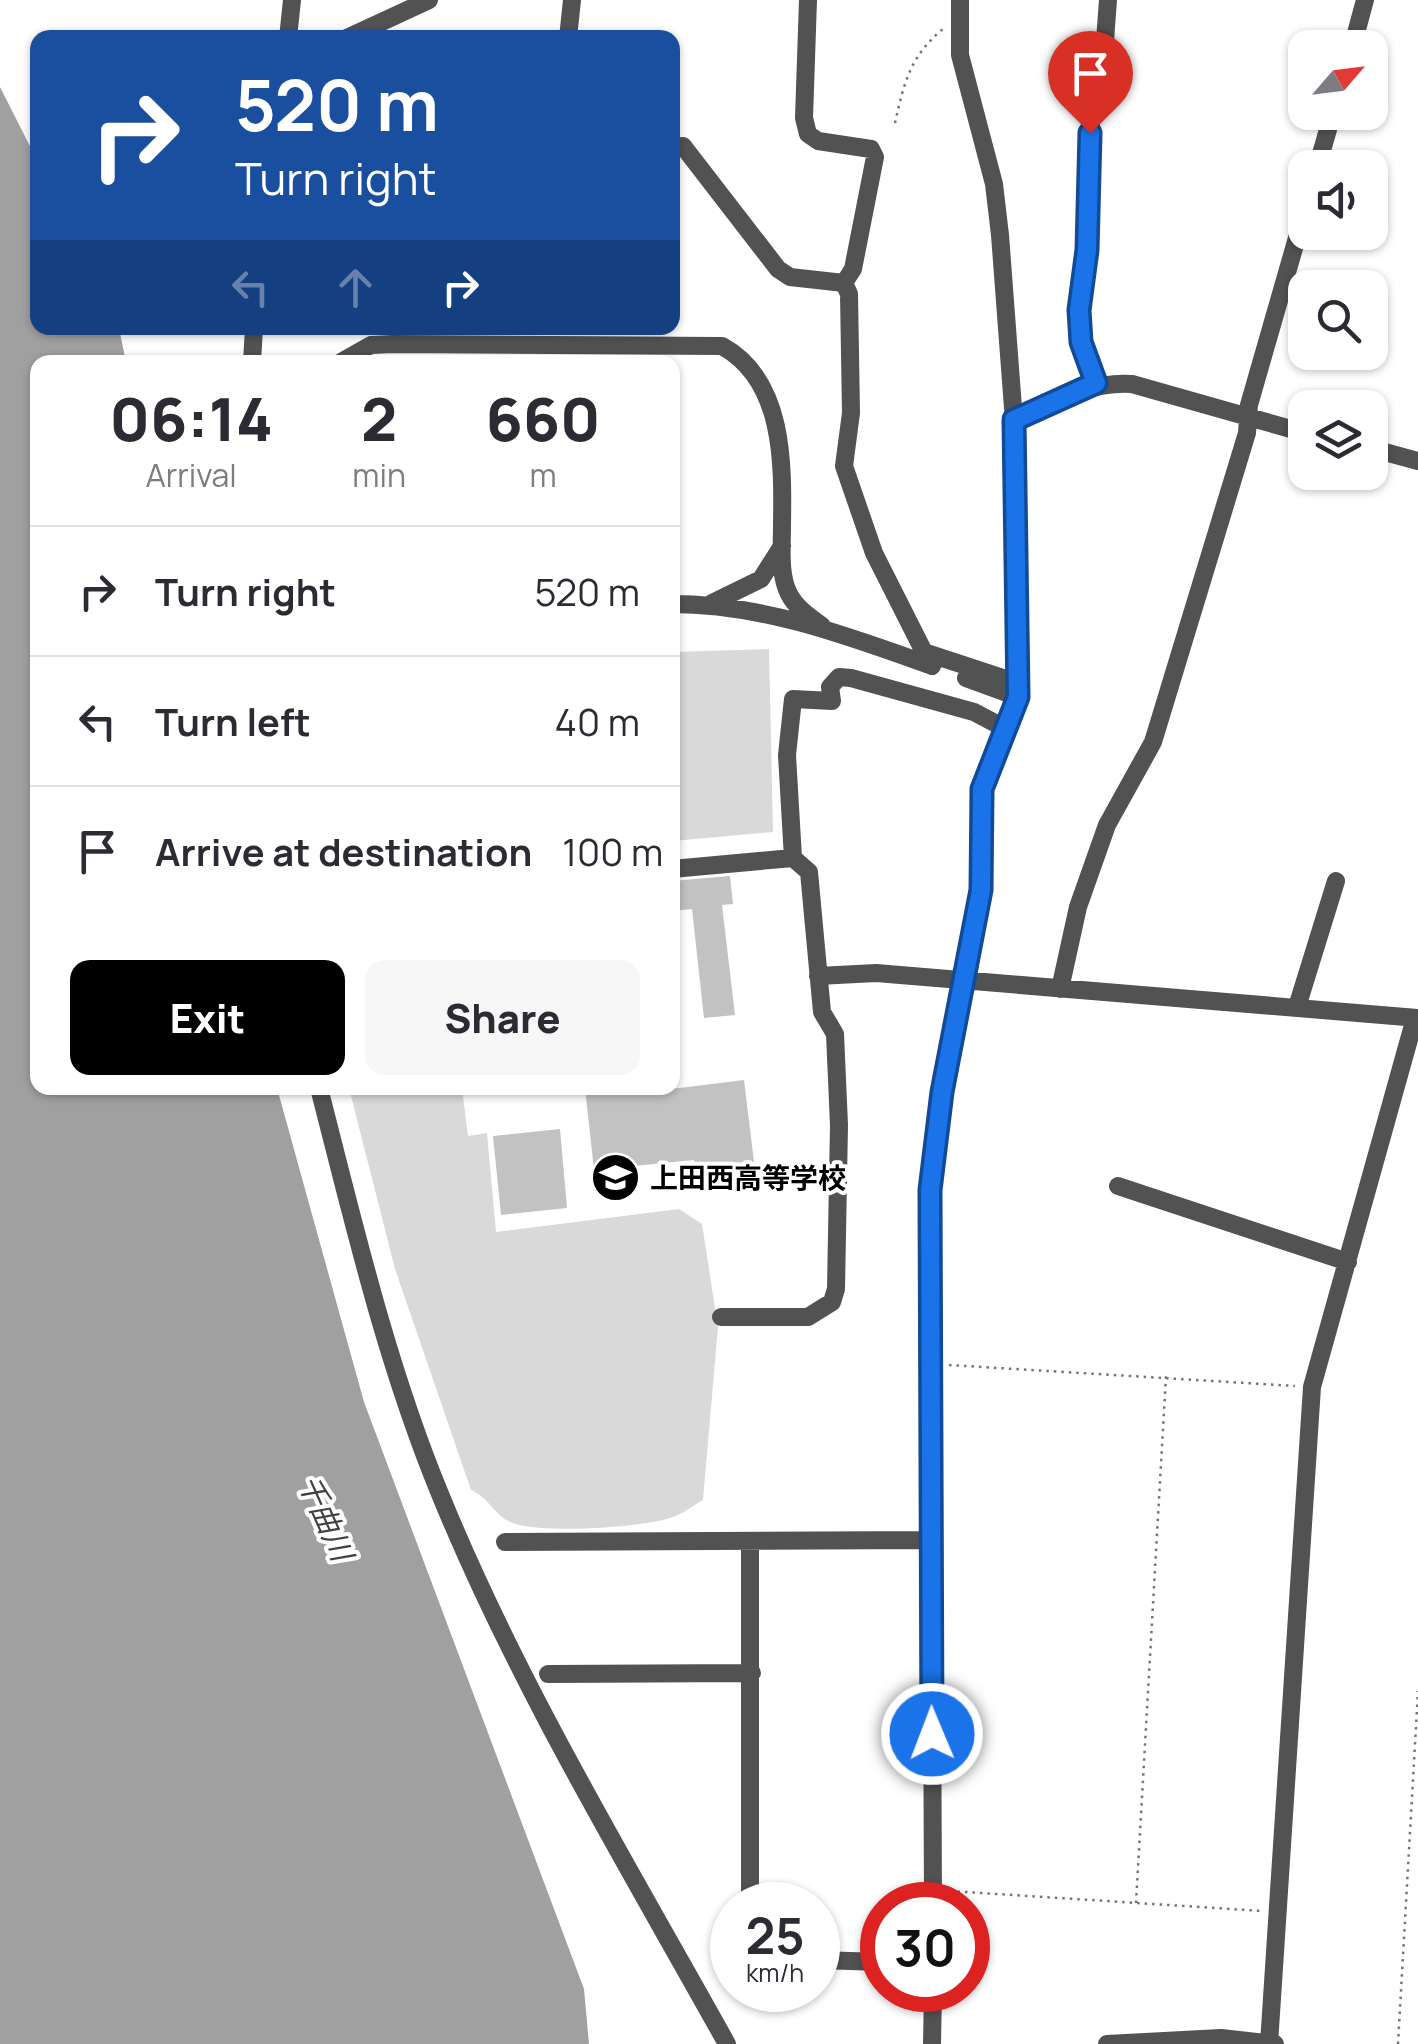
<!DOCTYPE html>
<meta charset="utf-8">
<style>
:root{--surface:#fff;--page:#f7f7f7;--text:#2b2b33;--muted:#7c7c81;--line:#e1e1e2;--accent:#000}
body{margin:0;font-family:Manrope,"Noto Sans JP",sans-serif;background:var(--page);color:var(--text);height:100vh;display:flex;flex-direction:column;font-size:38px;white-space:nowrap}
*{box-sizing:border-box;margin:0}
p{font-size:32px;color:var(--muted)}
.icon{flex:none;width:55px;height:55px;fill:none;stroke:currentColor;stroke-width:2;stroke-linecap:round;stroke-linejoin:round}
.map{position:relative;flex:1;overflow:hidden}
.sheet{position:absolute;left:30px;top:355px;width:650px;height:740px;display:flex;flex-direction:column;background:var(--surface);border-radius:20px;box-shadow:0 2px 8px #0004}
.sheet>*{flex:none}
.top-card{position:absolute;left:30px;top:30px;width:650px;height:305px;border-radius:20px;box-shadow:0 2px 8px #0004;background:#1a4fa0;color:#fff;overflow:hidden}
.needle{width:65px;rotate:62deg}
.fabs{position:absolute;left:1288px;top:30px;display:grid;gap:20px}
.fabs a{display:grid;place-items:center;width:100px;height:100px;border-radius:20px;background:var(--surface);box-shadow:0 2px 8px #0004;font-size:50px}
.speed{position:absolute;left:710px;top:1882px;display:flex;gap:20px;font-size:50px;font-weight:700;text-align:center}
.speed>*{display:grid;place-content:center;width:130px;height:130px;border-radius:50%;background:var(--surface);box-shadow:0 2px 8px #0004;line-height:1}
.speed small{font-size:25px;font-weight:400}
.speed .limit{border:15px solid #d22;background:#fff;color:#111}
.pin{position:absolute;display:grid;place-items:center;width:85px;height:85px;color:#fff;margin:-102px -42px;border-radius:50% 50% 50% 0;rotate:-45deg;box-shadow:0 0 10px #0007}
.pin .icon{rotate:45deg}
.me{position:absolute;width:110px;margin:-55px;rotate:359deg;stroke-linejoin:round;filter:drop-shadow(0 0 8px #0008)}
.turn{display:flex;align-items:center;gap:35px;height:210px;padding:0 40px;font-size:45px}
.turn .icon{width:130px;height:130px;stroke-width:2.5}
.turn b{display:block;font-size:70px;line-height:85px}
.lanes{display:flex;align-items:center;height:95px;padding:0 40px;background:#0003;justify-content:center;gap:50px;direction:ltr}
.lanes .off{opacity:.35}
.eta{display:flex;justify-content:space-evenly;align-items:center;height:170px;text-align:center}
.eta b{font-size:60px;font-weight:800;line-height:70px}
.action{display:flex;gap:20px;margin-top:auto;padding:20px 40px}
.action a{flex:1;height:115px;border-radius:20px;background:var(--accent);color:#fff;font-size:40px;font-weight:800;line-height:115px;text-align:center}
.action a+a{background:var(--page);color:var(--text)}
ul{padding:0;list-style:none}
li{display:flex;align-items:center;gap:30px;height:130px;padding:0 40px;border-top:2px solid var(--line)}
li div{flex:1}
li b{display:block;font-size:38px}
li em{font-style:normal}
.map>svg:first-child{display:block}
.green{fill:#d9d9d9}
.water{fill:#a0a0a0}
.building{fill:#c2c2c2}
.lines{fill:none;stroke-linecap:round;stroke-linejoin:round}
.path{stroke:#747474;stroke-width:2.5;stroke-dasharray:2.5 5;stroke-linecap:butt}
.minor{stroke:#525252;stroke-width:18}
.route-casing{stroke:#114b97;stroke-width:25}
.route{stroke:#1a73e8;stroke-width:18}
.labels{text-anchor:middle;stroke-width:8;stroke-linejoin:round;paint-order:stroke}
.poi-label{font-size:28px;font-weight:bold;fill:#000;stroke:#fff;text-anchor:start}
.water-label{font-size:30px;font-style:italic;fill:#414141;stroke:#fff}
</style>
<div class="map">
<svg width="1418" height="2044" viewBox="0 0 1418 2044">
<rect width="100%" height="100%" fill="#fff"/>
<path class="green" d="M769,649L773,832L673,841V652Z
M349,1088H462L468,1136L487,1133L496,1232L679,1209L702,1224L718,1327L703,1500C694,1505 685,1512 676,1516C646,1528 543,1534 513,1523C494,1516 489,1497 471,1490L395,1269Z"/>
<path class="water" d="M0,87L37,160L38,328H119L126,362H38V1088H277L364,1402L584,1989L589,2044H0Z"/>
<path class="building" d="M730,876L733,904L722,905L735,1015L704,1018L692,909L672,911V881Z
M744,1080L757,1186L698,1193L694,1160L594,1170L585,1088L663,1090Z
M560,1129L567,1208L501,1215L493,1136Z"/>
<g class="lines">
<path class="path" d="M895,123C904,83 910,56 943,29
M949,1365L1295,1386
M950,1891L1262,1911
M1136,1903L1166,1376
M1398,2044L1418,1691"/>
<path class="minor" d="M808,0L804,118L808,134L818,141L871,149L875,157L853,269L844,283
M288,38L292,0
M347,38L429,0
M568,38L572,0
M1352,48L1365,0
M672,147L683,146L778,269L790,277L844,283L849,294L851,413L844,466L874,553L924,652L1018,683
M1317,168L1333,112
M252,362L254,328
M341,362L371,345L393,344L722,346C784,380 783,462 782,526C782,547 779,575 789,594C796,608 810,617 822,626
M1096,383L1081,341L1079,310L1087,250L1092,94L1104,54L1108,0
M1014,421C1053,403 1088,381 1132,384L1305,433
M1370,448L1418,461
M712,603L761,579L782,546
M672,604C763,604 848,636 932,666
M966,678L1018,697
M672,869L793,858
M818,976L876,973L1418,1018
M1060,989L1078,907L1107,825L1153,742L1247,433L1249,405L1305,210
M1297,1007L1336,881
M319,1088C354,1224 386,1363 440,1494C518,1685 627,1864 727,2044
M1118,1186L1348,1262
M721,1317H808L832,1302L836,1289L839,1125L835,1034L822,1012L809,872L793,858L787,755L793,699L832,701L830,687L839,677L851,678L974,712L1008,730
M505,1542L929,1540
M548,1674L752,1673
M750,1905V1544
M933,1905L930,1190L942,1091L981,890V789L1018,697L1014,421L1000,235L994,184L960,55V0
M818,1960L882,1962
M932,2044L933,1990
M1107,2044L1221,2038L1275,2044
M1269,2044L1312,1387L1415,1018"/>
</g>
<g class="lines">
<defs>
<path id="route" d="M932,1734L930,1190L942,1092L981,890L982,789L1018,697L1014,420L1096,383L1081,342L1079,310L1087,250L1090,133"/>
</defs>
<use href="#route" class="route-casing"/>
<use href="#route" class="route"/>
</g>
<defs>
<symbol id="school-disc" viewBox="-11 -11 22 22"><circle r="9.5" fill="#000" stroke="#fff"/><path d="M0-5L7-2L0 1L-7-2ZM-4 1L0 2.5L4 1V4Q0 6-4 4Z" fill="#fff"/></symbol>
</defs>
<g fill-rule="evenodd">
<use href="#school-disc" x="588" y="1150" width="55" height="55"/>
</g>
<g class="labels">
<g class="poi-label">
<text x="650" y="1188">上田西高等学校</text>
</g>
<g class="water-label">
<text transform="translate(325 1518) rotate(66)" y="10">千曲川</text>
</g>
</g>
</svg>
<div class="fabs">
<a><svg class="needle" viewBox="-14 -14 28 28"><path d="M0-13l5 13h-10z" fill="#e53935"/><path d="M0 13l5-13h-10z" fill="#7c7c81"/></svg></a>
<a><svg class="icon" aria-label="sound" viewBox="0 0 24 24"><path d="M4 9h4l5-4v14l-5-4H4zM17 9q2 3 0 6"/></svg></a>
<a><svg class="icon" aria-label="search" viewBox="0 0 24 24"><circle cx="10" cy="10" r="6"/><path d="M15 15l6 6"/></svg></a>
<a><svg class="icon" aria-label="layers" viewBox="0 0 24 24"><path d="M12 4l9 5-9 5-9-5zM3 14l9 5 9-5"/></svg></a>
</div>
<div class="speed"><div>25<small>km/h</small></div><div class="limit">30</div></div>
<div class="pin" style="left:1090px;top:133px;background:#d93025"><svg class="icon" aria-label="arrive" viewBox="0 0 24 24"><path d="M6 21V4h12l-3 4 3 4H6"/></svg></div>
<svg class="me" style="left:932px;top:1734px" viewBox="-20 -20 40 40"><circle r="17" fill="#1a73e8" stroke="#fff" stroke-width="3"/><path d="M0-11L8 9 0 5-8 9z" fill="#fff"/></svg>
<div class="top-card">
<div class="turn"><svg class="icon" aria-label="right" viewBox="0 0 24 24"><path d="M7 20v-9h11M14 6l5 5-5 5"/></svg><div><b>520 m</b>Turn right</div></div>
<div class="lanes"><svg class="icon off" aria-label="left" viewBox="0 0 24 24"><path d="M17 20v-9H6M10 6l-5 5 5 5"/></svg><svg class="icon off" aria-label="ahead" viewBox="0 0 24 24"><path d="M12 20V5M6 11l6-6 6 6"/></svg><svg class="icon" aria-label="right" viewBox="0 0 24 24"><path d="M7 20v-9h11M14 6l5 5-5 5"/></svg></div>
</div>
<section class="sheet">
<div class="eta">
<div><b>06:14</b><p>Arrival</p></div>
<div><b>2</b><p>min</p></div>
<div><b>660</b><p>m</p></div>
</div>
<ul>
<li><svg class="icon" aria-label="right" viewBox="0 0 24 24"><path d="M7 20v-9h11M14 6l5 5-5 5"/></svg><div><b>Turn right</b></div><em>520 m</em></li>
<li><svg class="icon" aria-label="left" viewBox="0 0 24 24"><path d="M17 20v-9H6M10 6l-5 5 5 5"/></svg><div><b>Turn left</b></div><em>40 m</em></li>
<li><svg class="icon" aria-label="arrive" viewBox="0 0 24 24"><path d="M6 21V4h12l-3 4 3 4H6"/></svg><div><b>Arrive at destination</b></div><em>100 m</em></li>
</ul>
<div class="action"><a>Exit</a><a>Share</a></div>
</section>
</div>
